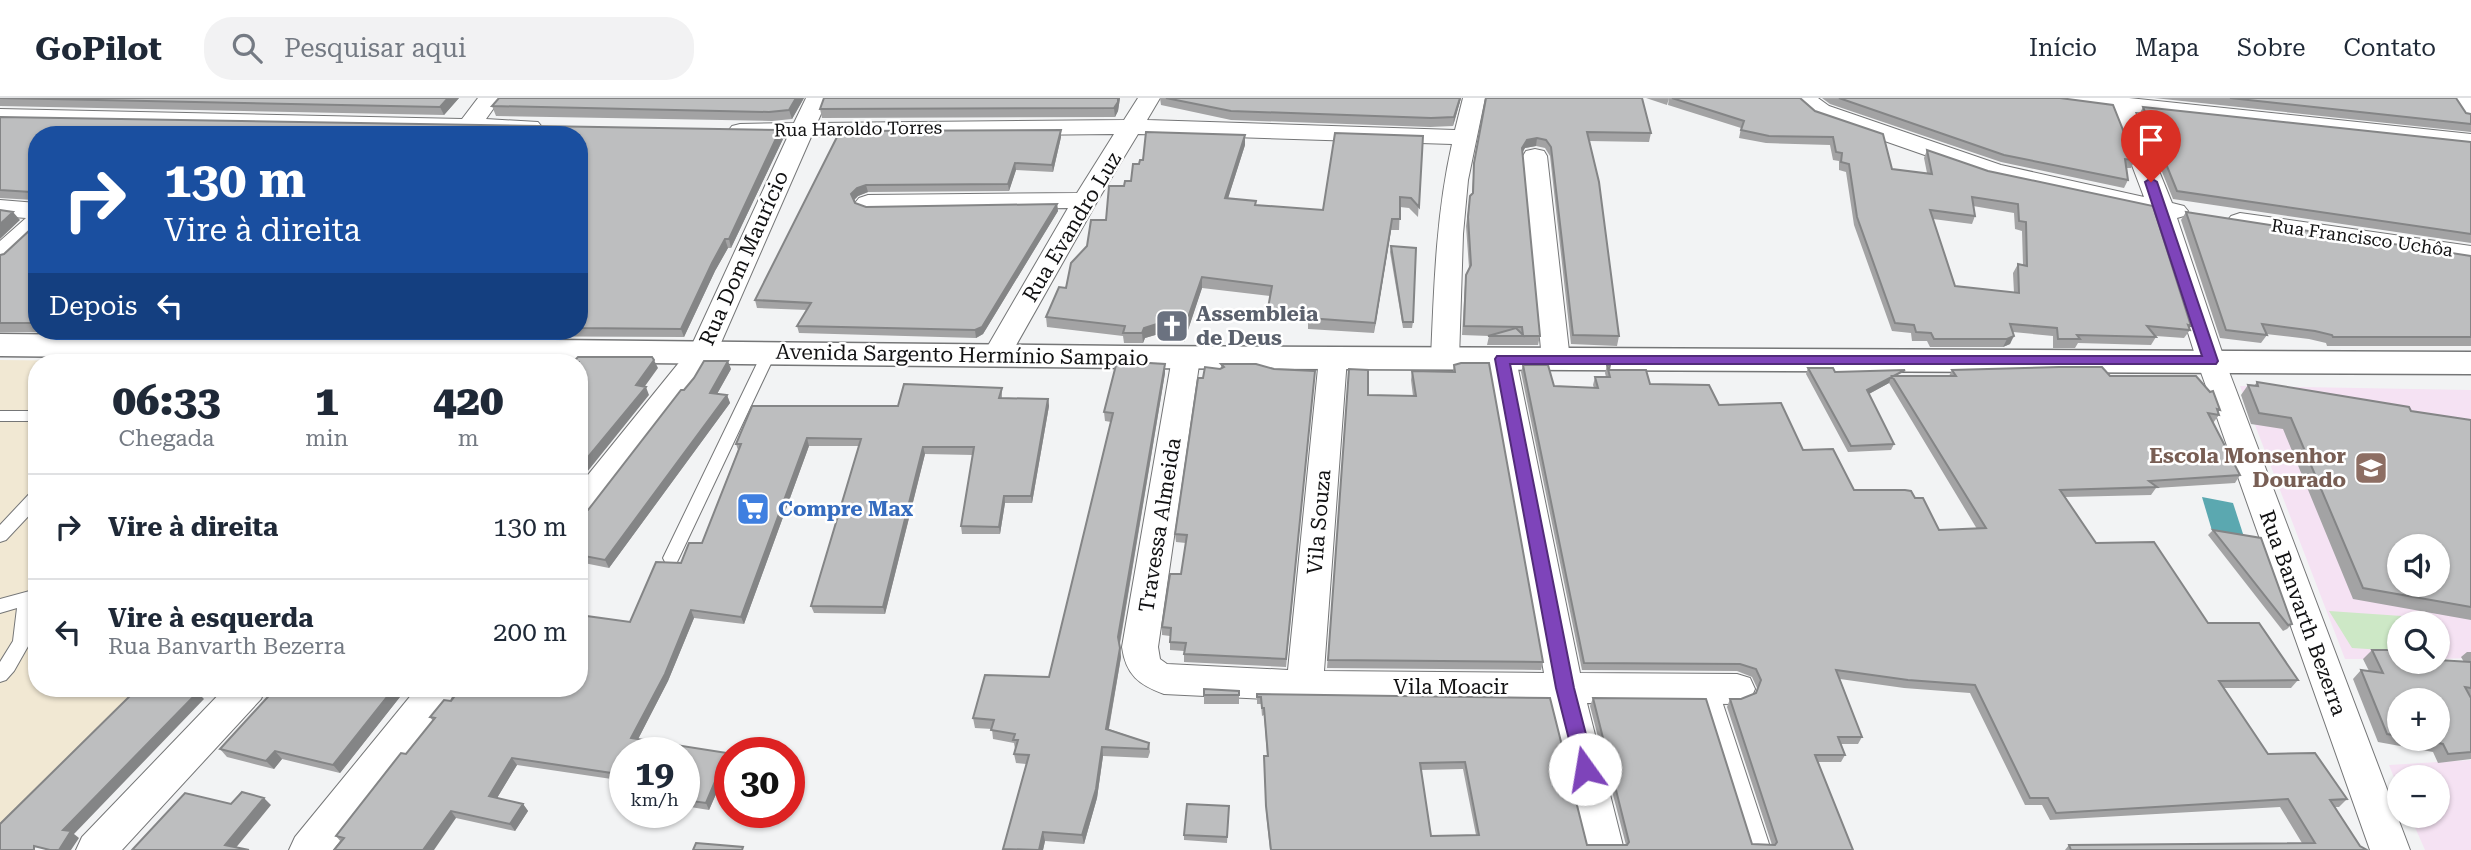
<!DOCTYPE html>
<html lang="pt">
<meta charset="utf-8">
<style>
:root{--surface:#fff;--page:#f2f2f3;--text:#1f2937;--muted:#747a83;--line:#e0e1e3}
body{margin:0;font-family:"Roboto Serif",serif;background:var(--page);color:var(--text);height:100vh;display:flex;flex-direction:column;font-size:26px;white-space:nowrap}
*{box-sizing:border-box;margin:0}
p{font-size:23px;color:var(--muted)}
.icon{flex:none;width:38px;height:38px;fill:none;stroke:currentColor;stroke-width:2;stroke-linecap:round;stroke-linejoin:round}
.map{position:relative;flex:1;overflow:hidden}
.side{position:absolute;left:28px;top:256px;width:560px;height:343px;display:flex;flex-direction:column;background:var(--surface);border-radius:28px;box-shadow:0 2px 5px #0004}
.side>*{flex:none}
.banner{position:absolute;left:28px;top:28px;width:560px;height:214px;border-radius:28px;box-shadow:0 2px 5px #0004;background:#1a4fa0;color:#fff;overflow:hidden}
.tools{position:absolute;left:2387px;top:436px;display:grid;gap:14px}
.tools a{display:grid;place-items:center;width:63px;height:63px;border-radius:50%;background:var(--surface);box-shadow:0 2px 5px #0004;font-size:35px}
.speed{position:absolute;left:609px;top:639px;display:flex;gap:14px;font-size:35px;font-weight:700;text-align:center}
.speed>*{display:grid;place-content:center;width:91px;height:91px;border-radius:50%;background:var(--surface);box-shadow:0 2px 5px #0004;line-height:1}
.speed small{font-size:18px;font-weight:400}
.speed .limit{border:10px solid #d22;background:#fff;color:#111}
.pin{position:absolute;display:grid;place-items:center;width:60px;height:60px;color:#fff;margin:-72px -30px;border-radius:50% 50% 50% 0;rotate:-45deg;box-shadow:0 0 7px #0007}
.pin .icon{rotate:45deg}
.me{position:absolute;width:77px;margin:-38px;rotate:347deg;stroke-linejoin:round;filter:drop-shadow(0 0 5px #0008)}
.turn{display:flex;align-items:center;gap:24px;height:147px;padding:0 21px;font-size:32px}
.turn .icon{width:91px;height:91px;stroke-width:2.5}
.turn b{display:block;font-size:49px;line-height:60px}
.then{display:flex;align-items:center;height:66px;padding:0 21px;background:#0003;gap:14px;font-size:26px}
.eta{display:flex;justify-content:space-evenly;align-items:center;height:119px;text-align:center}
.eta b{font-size:42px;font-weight:800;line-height:49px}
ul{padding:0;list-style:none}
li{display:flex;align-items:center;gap:21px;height:105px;padding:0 21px;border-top:2px solid var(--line)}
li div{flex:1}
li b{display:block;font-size:26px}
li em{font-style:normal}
header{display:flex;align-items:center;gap:42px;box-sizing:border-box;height:98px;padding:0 35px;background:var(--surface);border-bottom:2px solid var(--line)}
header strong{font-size:33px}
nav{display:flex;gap:38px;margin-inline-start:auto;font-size:24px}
.search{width:490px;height:63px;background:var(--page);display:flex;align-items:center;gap:18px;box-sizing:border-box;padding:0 24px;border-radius:28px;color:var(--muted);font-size:26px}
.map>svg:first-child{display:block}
.industrial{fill:#f1e8d3}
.education{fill:#f5e2f3;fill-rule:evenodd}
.green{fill:#cde8c6}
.water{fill:#5ba8b0}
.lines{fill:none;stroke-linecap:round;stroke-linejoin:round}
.lane-casing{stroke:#757677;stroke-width:2}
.street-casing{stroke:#757677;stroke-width:2}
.secondary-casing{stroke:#757677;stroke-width:3}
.lane{fill:#fff;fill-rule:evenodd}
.street{fill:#fff;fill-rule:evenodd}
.secondary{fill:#fff;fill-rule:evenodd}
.wall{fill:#a3a3a4;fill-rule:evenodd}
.shaded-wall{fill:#848586}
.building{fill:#bdbebf;stroke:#848586;stroke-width:2;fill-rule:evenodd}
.route{fill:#7e44ba;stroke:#522c79;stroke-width:2}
.labels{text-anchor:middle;stroke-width:5;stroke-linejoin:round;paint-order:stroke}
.far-street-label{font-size:18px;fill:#111112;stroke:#fff}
.street-label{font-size:21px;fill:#111112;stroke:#fff}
.worship-label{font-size:21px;font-weight:bold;fill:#5b616d;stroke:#fff;text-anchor:start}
.education-label{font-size:21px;font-weight:bold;fill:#785e54;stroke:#fff;text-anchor:end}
.shop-label{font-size:21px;font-weight:bold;fill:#366cbe;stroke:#fff;text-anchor:start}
</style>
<header>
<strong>GoPilot</strong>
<div class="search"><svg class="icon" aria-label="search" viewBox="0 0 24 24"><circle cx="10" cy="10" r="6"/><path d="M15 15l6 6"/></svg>Pesquisar aqui</div>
<nav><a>Início</a><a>Mapa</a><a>Sobre</a><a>Contato</a></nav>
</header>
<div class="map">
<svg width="2471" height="752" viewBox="0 0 2471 752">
<rect width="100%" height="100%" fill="#f2f3f4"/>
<path class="industrial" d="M0,262L183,264H37V590H152L0,740Z"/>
<path class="education" d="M2240,288L2471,292V560L2438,561V525H2399V561H2345ZM2399,448H2438V486H2399Z
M2471,662V752H2425L2410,718H2438V679H2399V692L2389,667Z"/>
<path class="green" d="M2329,513L2431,520L2435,525H2399V553L2352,550Z"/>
<path class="water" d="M2202,399L2233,405L2245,442L2213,436Z"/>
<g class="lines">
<defs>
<path id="lane" d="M204,244L211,249L196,264H181L199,246Z
M769,250L776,255L679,460L677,464H665L663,460L762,255Z
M0,313H37V323H0Z
M37,392V409L6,442L0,444V427L31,394Z
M37,491L31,543L14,573L6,582L0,584V564L13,543L17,510L0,515V501Z
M1709,584L1715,586L1718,591L1771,752H1751L1700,591L1703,586Z"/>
<path id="street" d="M478,0H501L486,21L538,24L542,29L538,34L530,36L0,25V11L462,21Z
M806,0H828L817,25L1124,22L1138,0H1160L1147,22L1455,32L1463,0H1485L1468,82L1463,136L1459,261L1455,268L1445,270L1435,268L1431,261C1434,189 1436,117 1452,46L1138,36L1098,102L1010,258L1006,265L996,267L986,265L982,258L1068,110L868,113L859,110L855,105L859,100L868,97L1077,95L1114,36L811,39L717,254L590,419L579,423V388L690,251L787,40L732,38L728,33L732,28L740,26L794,25Z
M1793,0H1818L1829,8L2001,67L2144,99L2111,12L2056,5L2053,0H2129L2471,36V50L2135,14L2172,105L2184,108L2188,113L2184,118L2177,120L2225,263L2410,752H2370L2197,263L2150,115L1985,78L1813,18Z
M2448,0H2471V23L2463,21Z
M1535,51L1544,53L1547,58L1570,262L1566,269L1556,271L1546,269L1542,262L1523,58L1526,53Z
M0,102L37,105V137L9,163L0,165V143L26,120L0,118Z
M2240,115L2471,148V164L2231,128L2227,123L2231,118Z
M159,233H189C179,248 170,259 151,254L147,248Z
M435,233H463L446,258L436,261L426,258L422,252Z
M1186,251L1196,253L1200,260L1158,549L1160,561L1167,566L1288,572L1319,260L1323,253L1333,251L1343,253L1347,260L1324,573L1544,575L1488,261L1492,254L1502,252L1512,254L1516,261L1580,575L1737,576L1750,580L1755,591L1750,602L1737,606L1587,605L1624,752H1584L1550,605L1305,603L1164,596C1139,587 1126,577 1122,549L1172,260L1176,253Z
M225,590H266L261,601L122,752H76L82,739Z
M417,590H456L451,601L333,752H289L295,739Z"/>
<path id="secondary" d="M0,236L1125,248L2471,254V276L1125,270L0,258Z"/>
</defs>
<use href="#lane" class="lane-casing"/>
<use href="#street" class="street-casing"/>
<use href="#secondary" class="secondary-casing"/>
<use href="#lane" class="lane"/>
<use href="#street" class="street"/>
<use href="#secondary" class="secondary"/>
</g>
<path class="wall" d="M0,0H459L444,17L0,8Z
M499,0H804L792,21L772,23L496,18L492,8Z
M824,0H1120L1118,13L1115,19L822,20L820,11Z
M1160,0H1461L1453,28L1430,29L1231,22L1161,7Z
M1486,0L1651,35L1649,44L1589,43L1619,238L1617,248L1571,246L1550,58L1545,50L1536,48L1525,50L1522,55L1540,238L1538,247H1487L1489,238L1462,237L1465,186L1466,177L1469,170L1466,128L1470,98L1472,96L1474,65Z
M1646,0H1669L1667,7Z
M1669,0H1800L1815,13L1892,71L1927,75L1924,60L1927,52L1988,73L2191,228L2189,231L2190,232L2184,240L2156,238V239L2151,247L2078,245L2075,250H2053V238L2013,234L2010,246L2003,249H1930L1927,243H1912L1911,235L1892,233L1854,127L1846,74L1839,72V63L1833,62L1830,47L1766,45L1739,40L1741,30L1668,7ZM1973,108L2014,115L2015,131L2022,133L2023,167L2018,166L2013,175L2014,195L1955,188L1933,121L1972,126L1975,118Z
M1822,0H2060L2135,62L2131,70H2126L2128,82L2124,90L2001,64L1830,6Z
M2154,0H2456L2466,15L2471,16V34Z
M2143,9L2471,44V145L2173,101L2139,17Z
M0,19L783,41L731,150H728L715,173L684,239L472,238L469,233H579V37H37V233H102L101,234H0V157L4,156L32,130L33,102L0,100Z
M1061,32V39L1053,74L1016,72L1009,93L868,94L858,98L854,102L855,105L866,109L1057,106L1058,113L983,236L976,240L799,235L797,228L807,212L757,210L755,202L840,33Z
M1423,38L1418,119L1409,110L1400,109L1399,132H1391L1374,235L1308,231V224L1268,220V210L1270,198L1202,190L1184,244L1169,233L1145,240L1143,245H1124L1123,238L1047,229L1046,219L1066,190L1087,148L1106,122L1124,88L1131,83L1139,66L1245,47L1228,100L1256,103V107L1323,112Z
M2186,114L2471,158V248H2327L2326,245L2309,241L2266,236L2267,237L2261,245L2220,240L2181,122Z
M1391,148L1413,224L1412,230H1403L1390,154Z
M189,233H316H309L307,237L191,235Z
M347,233H427L425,235Z
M1165,266V275L1120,546L1121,559L1109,631L1149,645L1150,654L1148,660L1103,658L1097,700L1084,746L1045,743L1043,752H1003L1026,666L1016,665L1014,656L1015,651L1014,645L993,641L992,631L975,630L973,620L1049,579L1111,324L1105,323L1104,314Z
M1221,266L1314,281L1286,569L1184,564V553L1170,552V538L1162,537V529L1181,476L1186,445L1176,444L1175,436L1203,280L1221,271Z
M1454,267L1543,564L1541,572L1327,570L1349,271L1368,297L1413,298L1411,282L1412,273L1453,274Z
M1523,267L1554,288L1594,290L1593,287L1595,279H1606L1605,275L1607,267L1609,272L1650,286L1719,307L1803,352L1854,392L1915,400L1939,432L1977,431L1889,285L1869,296L1894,346L1891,352L1848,354L1806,276L1808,270L1835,274L1902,278H1949L1952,272L2110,278L2220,312L2218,314L2219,317L2213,325L2240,377L2235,385L2156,390L2151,397L2065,399L2096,445L2208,525L2298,582L2291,590H2224L2268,656L2347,701L2339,709H2335L2360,748L2367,752H2065L2069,747L2302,745L2280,709L2050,722L2042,707H2025L1970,595L1904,590L1840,581L1862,639L1858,646H1841L1845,657L1841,664H1818L1853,752H1270L1266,715L1264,666L1267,658L1264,617L1262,618L1261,606H1257V596L1550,600L1587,747H1626L1590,608L1593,600L1752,746L1772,747L1727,609L1730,601H1741L1755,596L1757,590L1752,579L1737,573L1582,572L1521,274ZM1463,671L1476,737L1431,738L1421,672Z
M731,271L717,296L727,297L730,305L609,470L579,464V416L588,412L684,292Z
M2257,284L2411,313L2471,322V522L2353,501L2283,331L2251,326L2241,297L2248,287L2254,288Z
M1002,290V300L1048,301L1049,308L1032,405H1005L1000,436H962L961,428L973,357L925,356L885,516L814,515L811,508L859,348H809L744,526L694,520L668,583L638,641L727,655L730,661V664L709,712L684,708V654H625V683L517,667L497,700L523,706L528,713L515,733L456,720L341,744L336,738L406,656L433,623L430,619L451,603L630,524L681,465L702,445L738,352L736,346L898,308Z
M2213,432L2292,526L2287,531L2283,533L2208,437Z
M2372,552L2399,564H2464L2461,559L2467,554H2471V661L2438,665L2433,654L2378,644L2353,581L2361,572L2369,573L2363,561ZM2399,602L2438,640H2399Z
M276,590H407L340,675L282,661L274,671L227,659L220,651Z
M1204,591L1239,593V606H1204Z
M1229,708L1227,745L1184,742V737Z"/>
<path class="shaded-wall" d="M448,0H459L444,17L440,9Z
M796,0H804L792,21L789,12Z
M1118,0H1120L1118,13L1115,19L1114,10Z
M1460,0H1461L1453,28L1454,19Z
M780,32L783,41L731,150L729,141Z
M1061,32V39L1053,74L1052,67Z
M1245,37V47L1225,110V100Z
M1537,40L1536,48L1525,50L1520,58L1522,50L1527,42Z
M1015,65L1016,72L1009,93L1008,86Z
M866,87L868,94L858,98L853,103L851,96L857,90Z
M1057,106L1058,113L983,236L976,240L975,232Z
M13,114L20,122L0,141V126Z
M1392,121L1391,132L1374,235L1375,225Z
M725,141L728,150L715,173L684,239L681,231L712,165Z
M1202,179V190L1184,244L1183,234Z
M1169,222V233L1145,240L1143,245L1142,235L1144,230Z
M2014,238L2010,246L2003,249L2007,241Z
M654,262L658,270L640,295L636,287Z
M728,263L731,271L713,303L710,295Z
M1165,266V275L1119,549L1118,539Z
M1891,279L1889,285L1865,298L1867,292Z
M646,289L649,297L579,384V370Z
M727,297L730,305L609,470L605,462Z
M1048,301L1049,308L1032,405L1031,398Z
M807,340L809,348L744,526L741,519Z
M923,349L925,356L885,516L883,509Z
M1004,398L1005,405L1000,436L999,429Z
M691,512L694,520L668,583L635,647L631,640Z
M1120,550L1121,559L1107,640L1106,631Z
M198,590H210L202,599L204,601L74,736L79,740L71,752H59L63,732Z
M394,590H407L340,675L333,667Z
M1102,649L1103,658L1097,700L1084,746L1082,737Z
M275,653L282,661L274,671L266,663Z
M727,655L730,661V664L709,712L706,705Z
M512,660L517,667L494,705L489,698Z
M264,700L271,707L234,752L225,747Z
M523,706L528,713L515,733L510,726Z
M451,713L456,720L434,752H423Z
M1043,734L1045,743L1043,752H1039Z"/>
<path class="building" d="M0,0H448L440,9Z
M499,0H796L789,12L769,14L492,8Z
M824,0H1118V4L1114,10L820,11Z
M1166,0H1460L1454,19L1431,20L1231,13Z
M1486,0H1642L1651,35L1587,34L1599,84L1619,238L1573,237L1551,49L1546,42L1537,40L1527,42L1522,50L1540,238H1488L1516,230L1523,237L1522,229L1464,228L1466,177L1471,167L1468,119L1470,98L1473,95L1474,65Z
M1672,0H1800L1815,13L1883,36L1892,71L1932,76L1927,52L1988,73L2153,108L2191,228L2188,227L2190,232L2147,228L2156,239L2077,237L2080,241H2058L2057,230L2010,226L2014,238L2007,241H1934L1931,235L1916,234L1914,227L1895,225L1857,119L1849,66L1841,64L1842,55L1836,54L1833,39L1769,38L1741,32L1744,23ZM1972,99L2018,106L2019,123L2026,124L2027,168L2018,166L2019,195L1955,188L1930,112L1975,118Z
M1839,0H2060L2113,7L2135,62L2125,61L2128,82L2004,57Z
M2230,0H2456L2466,15L2471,16V26Z
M2143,9L2471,44V136L2177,93Z
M0,19L780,32L729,141H725L712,165L681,231L579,230V37H37V225H0V157L4,156L32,130L33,97L31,94L0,92Z
M1061,32L1052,67L1015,65L1008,86L866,87L857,90L851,96L855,105L866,109L1057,106L982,229L975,232L797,228L811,205L755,202L840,33Z
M1146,34L1245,37L1225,100L1256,103L1255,107L1323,112L1335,35L1423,38L1419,109L1411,100L1400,99V121H1392L1375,225L1308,220L1309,213L1268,210L1272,188L1202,179L1183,234L1169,222L1144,230L1142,235H1123L1125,228L1046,219L1059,189L1066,190L1071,165L1087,148L1091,122H1106L1109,88H1124L1125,83H1131L1133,66H1139L1140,62H1143Z
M0,112L13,114L0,126Z
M2186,114L2471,158V239H2333L2332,237L2315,233L2262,226L2267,237L2226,232Z
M1391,148L1416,150L1413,224H1403Z
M452,258L507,259L511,264H448Z
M578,259H652L654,262L636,287L646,289L579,370V264H573Z
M704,263H728L710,295L727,297L605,462L579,457V416L588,412L681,292H684L694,280Z
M1117,263L1165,266L1118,539L1120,550L1106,631L1149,645L1148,651L1102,649L1096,691L1082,737L1043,734L1039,752L1003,751L1029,657L1014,656L1018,642H1013L1015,636L991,632L994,622L973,620L985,577L1049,579L1113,315L1104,314Z
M1461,265H1489L1543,564L1328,562L1349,271L1368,272V297L1416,298L1412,273L1455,274L1454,267Z
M1221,266H1256L1274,271L1315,273L1286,561L1184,556L1186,545L1170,544L1171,530L1162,529L1170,476H1181L1187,437L1175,436L1198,280H1203L1205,269L1220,271L1224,269Z
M1523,267H1548L1554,288L1598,290L1595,279H1610L1607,267H1610L1609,272H1646L1650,286L1709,287L1719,307L1781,305L1803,352L1833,351L1854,392H1905L1911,393L1915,400H1923L1939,432L1986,430L1892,278H1956L1952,272L2059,269H2102L2110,278H2196L2210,294L2213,293L2220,312L2217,311L2219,317L2208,315L2240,377L2149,383L2157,389L2060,392L2096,445L2154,444L2208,525H2259L2298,582L2219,583L2268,656L2315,655L2347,701L2330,702L2360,748L2367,752H2071L2069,747L2315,745L2288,701L2056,715L2048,700H2030L1975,587L1908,582L1836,572L1862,639H1838L1845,657H1815L1853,752H1271L1266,708L1264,658H1268L1264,610H1262L1261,599H1257V596L1550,600L1587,747H1627L1629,744L1593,600L1706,601L1752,746L1775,747L1777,744L1730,601H1741L1756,595L1761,582L1756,571L1740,566L1584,565ZM1465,664L1479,737L1431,738L1420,665Z
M1808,270H1833L1835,274L1905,272L1867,292L1894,346L1851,348Z
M2257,284L2409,309L2411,313L2471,322V509L2363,490L2291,320L2259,315L2248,287L2258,288ZM2399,448H2438V486H2399Z
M904,286L1002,290L999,300L1048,301L1031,398H1004L999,429L961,428L974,349H923L883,509L811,508L861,341L807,340L741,519L691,512L665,576L631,640L727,655L706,705L684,702V654H625V677L512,660L489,698L523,706L510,726L451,713L423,752H334L344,740L336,738L401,655L406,656L435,620L430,619L444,602L451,603L461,590H579V517L630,524L656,464L681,465L689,445H702L741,346H736L752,308H898Z
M2213,432L2261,440L2292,526L2288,527Z
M2372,552H2399V564H2438V562L2471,564V590L2465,589L2471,600V654L2448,656L2443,646L2415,640H2438V602H2399V638L2387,636L2361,572L2383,575Z
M138,590H198L194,593L198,594L63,732L71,733L59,752H50L34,748V752H0V726Z
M276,590H394L333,667L275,653L266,663L220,651Z
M1204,591L1239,593V597H1204Z
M242,694L264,700L225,747L249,752H132L185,695L231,706Z
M1187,706L1229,708L1227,739L1184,737Z
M696,745L743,749L742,752H693Z"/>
<path class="route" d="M2151,80L2157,84L2218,263L2216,266H1510L1574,590L1595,671L1592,677L1585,679L1578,677L1556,590L1495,261L1497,258H2202L2145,84Z"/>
<defs>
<symbol id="church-square" viewBox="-11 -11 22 22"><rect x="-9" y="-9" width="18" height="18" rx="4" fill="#6b7280" stroke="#fff"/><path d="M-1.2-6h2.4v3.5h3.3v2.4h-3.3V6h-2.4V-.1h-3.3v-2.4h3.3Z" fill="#fff"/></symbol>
<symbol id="school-square" viewBox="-11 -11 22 22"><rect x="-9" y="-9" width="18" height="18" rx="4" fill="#8d6e63" stroke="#fff"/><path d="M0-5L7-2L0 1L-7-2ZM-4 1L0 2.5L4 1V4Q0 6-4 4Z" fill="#fff"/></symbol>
<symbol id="supermarket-square" viewBox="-11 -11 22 22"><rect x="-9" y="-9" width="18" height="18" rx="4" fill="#3f7fe0" stroke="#fff"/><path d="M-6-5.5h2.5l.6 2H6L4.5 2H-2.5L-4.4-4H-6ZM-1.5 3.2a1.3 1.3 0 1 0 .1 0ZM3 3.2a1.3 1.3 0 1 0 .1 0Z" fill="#fff"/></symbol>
</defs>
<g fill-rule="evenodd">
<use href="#church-square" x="1153" y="209" width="38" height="38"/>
<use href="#school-square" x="2352" y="351" width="38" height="38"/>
<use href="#supermarket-square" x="734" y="392" width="38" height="38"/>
</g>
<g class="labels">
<g class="far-street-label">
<text transform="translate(858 31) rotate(-1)" y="6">Rua Haroldo Torres</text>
<text transform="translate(2362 140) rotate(8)" y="6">Rua Francisco Uchôa</text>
</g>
<g class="street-label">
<text transform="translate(1072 129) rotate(-59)" y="7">Rua Evandro Luz</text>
<text transform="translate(744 160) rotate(-66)" y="7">Rua Dom Maurício</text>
<text transform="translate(962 257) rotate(1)" y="7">Avenida Sargento Hermínio Sampaio</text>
<text transform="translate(1319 424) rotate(-85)" y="7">Vila Souza</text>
<text transform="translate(1160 427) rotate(-81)" y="7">Travessa Almeida</text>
<text transform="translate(2303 515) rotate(70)" y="7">Rua Banvarth Bezerra</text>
<text x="1451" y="596">Vila Moacir</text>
</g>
<g class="worship-label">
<text x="1196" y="223">Assembleia<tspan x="1196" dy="24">de Deus</tspan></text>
</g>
<g class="education-label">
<text x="2346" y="365">Escola Monsenhor<tspan x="2346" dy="24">Dourado</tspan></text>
</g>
<g class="shop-label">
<text x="778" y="418">Compre Max</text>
</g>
</g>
</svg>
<div class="tools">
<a><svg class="icon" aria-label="sound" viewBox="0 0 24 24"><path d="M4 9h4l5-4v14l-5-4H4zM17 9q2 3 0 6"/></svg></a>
<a><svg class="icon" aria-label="search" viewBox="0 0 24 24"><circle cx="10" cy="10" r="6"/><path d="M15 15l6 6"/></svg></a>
<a>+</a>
<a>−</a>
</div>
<div class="speed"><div>19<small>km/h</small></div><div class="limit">30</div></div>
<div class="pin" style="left:2151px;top:84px;background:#d93025"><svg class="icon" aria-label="arrive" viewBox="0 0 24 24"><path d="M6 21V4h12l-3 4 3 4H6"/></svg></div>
<svg class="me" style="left:1585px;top:671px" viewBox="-20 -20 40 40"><circle r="19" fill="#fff"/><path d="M0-13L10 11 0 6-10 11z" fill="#7e44ba"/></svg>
<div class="banner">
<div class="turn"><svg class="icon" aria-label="right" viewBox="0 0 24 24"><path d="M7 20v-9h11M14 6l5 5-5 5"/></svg><div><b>130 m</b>Vire à direita</div></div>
<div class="then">Depois<svg class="icon" aria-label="left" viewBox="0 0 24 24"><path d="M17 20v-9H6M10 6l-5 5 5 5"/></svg></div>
</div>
<section class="side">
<div class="eta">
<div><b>06:33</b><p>Chegada</p></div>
<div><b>1</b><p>min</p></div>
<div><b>420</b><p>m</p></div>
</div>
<ul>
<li><svg class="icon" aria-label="right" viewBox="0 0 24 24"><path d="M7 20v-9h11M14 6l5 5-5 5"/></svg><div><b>Vire à direita</b></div><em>130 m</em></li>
<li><svg class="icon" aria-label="left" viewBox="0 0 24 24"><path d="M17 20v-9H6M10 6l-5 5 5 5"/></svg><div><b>Vire à esquerda</b><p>Rua Banvarth Bezerra</p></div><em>200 m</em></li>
</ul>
</section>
</div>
